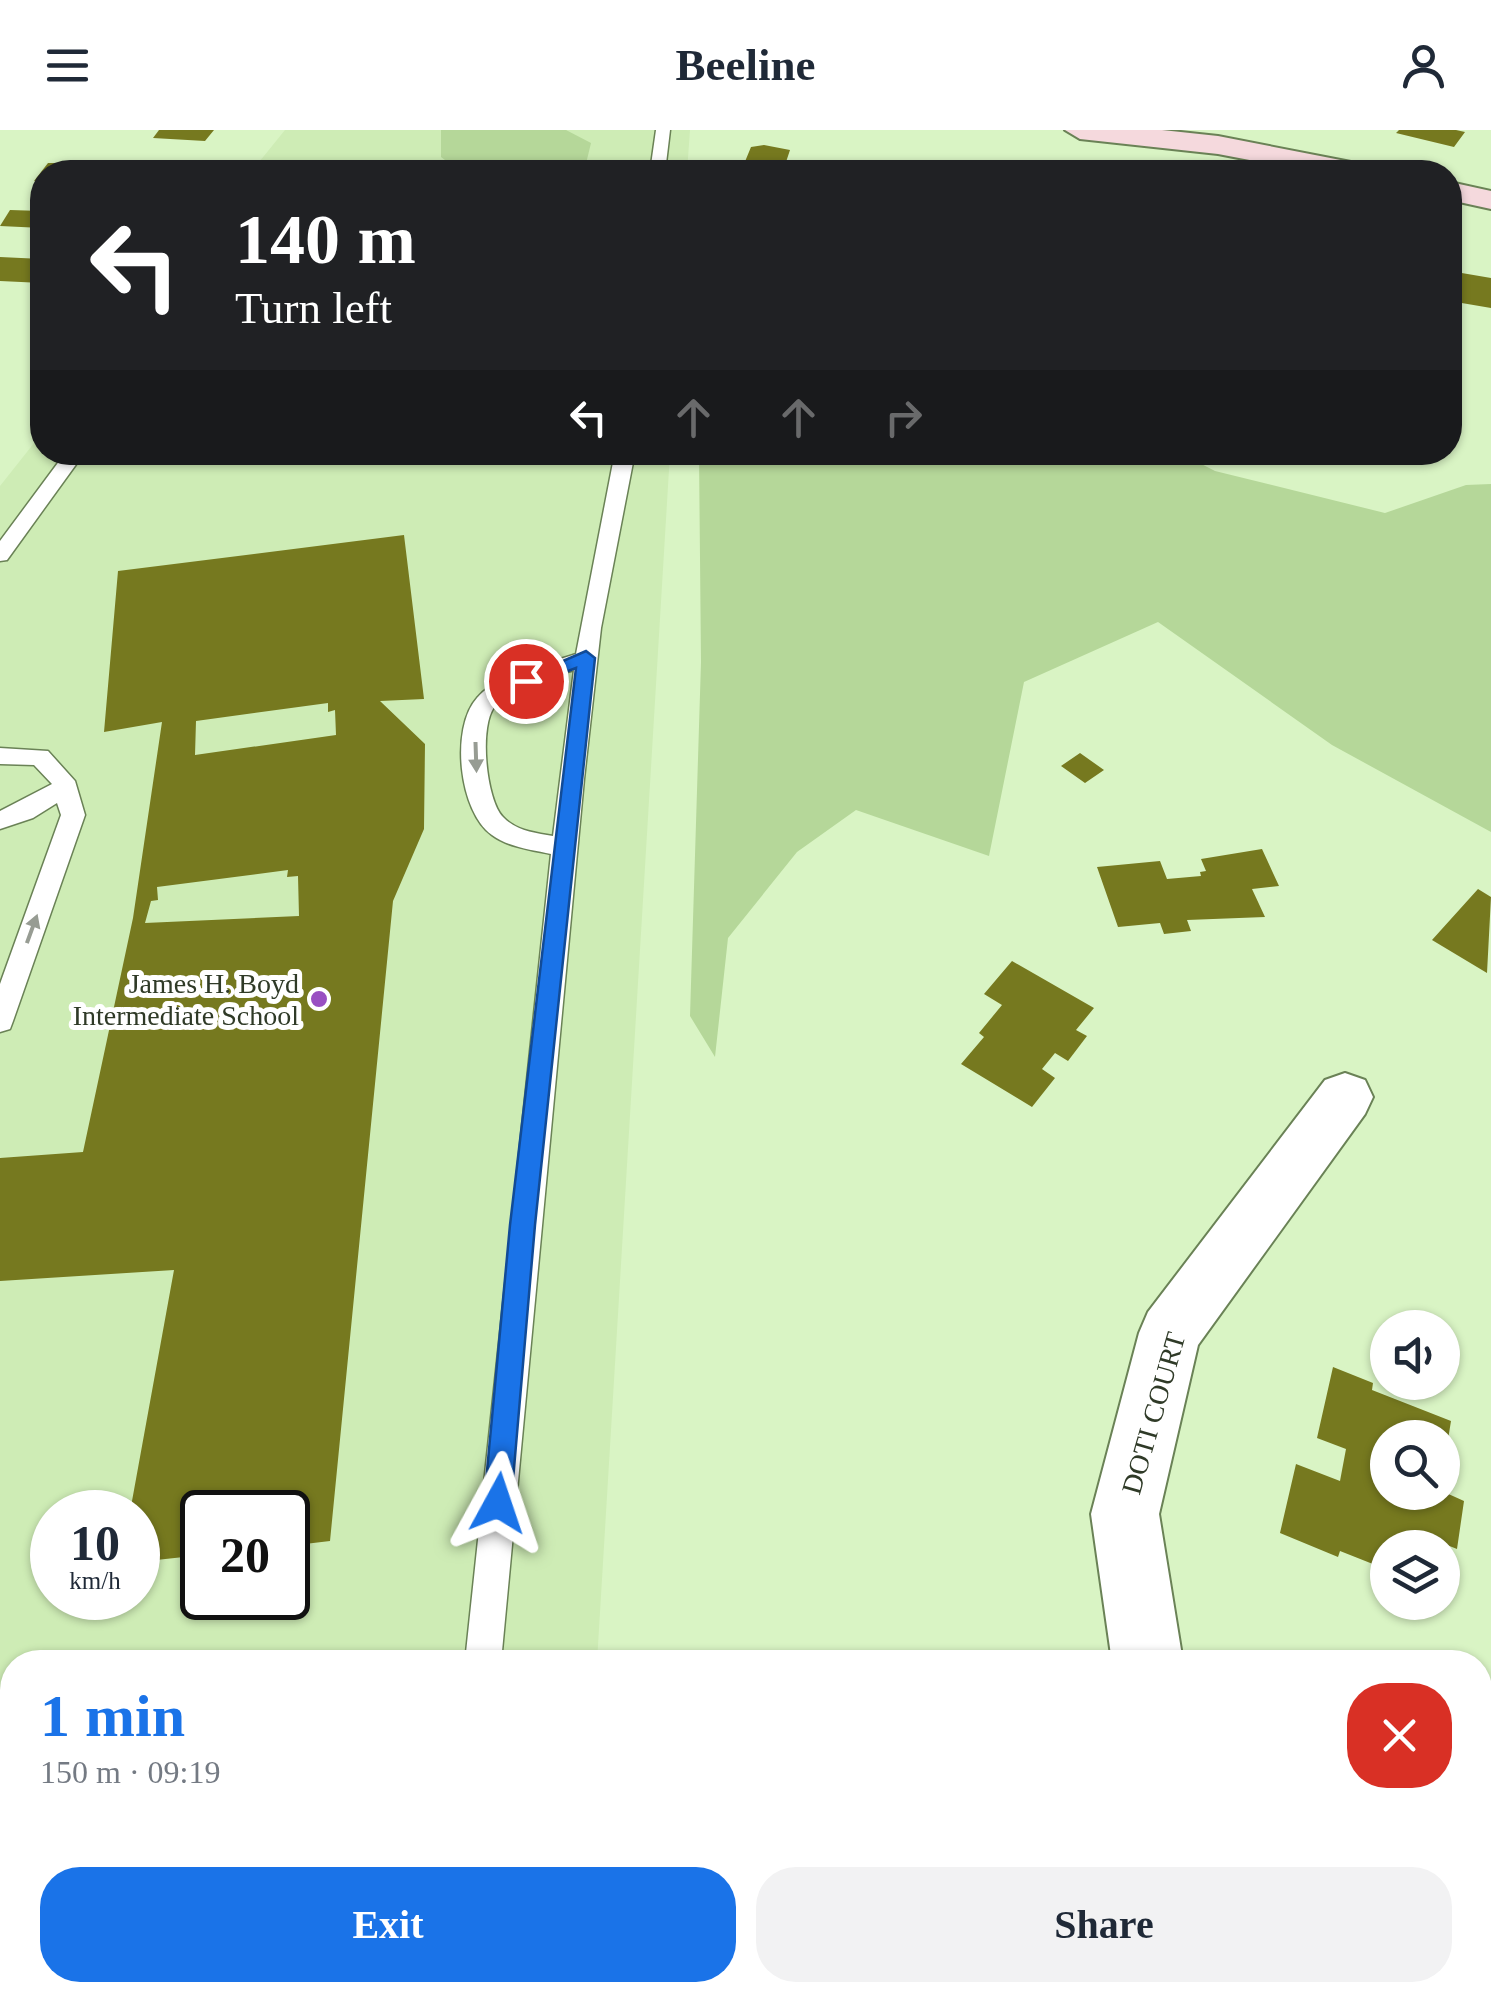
<!DOCTYPE html>
<meta charset="utf-8">
<style>
:root{--surface:#fff;--page:#f2f2f3;--text:#1f2937;--muted:#747a83;--accent:#1a73e8}
body{margin:0;font-family:"Times New Roman",serif;background:var(--page);color:var(--text);height:100vh;display:flex;flex-direction:column;font-size:38px;white-space:nowrap}
*{box-sizing:border-box;margin:0}
p{font-size:32px;color:var(--muted)}
.icon{flex:none;width:55px;height:55px;fill:none;stroke:currentColor;stroke-width:2;stroke-linecap:round;stroke-linejoin:round}
.map{position:relative;flex:1;overflow:hidden}
.drawer{position:absolute;left:0px;top:1520px;width:1492px;height:352px;display:flex;flex-direction:column;background:var(--surface);border-radius:40px 40px 0 0;box-shadow:0 2px 8px #0004}
.drawer>*{flex:none}
.guide{position:absolute;left:30px;top:30px;width:1432px;height:305px;border-radius:40px;box-shadow:0 2px 8px #0004;background:#202124;color:#fff;overflow:hidden}
.tools{position:absolute;left:1370px;top:1180px;display:grid;gap:20px}
.tools a{display:grid;place-items:center;width:90px;height:90px;border-radius:50%;background:var(--surface);box-shadow:0 2px 8px #0004;font-size:50px}
.speed{position:absolute;left:30px;top:1360px;display:flex;gap:20px;font-size:50px;font-weight:700;text-align:center}
.speed>*{display:grid;place-content:center;width:130px;height:130px;border-radius:50%;background:var(--surface);box-shadow:0 2px 8px #0004;line-height:1}
.speed small{font-size:25px;font-weight:400}
.speed .limit{border:5px solid #111;border-radius:15px;background:#fff;color:#111}
.pin{position:absolute;display:grid;place-items:center;width:85px;height:85px;color:#fff;margin:-42px;border:5px solid #fff;border-radius:50%;box-shadow:0 2px 10px #0007}
.me{position:absolute;width:110px;margin:-55px;rotate:5deg;stroke-linejoin:round;filter:drop-shadow(0 0 8px #0008)}
.turn{display:flex;align-items:center;gap:35px;height:210px;padding:0 40px;font-size:45px}
.turn .icon{width:130px;height:130px;stroke-width:2.5}
.turn b{display:block;font-size:70px;line-height:85px}
.lanes{display:flex;align-items:center;height:95px;padding:0 40px;background:#0003;justify-content:center;gap:50px;direction:ltr}
.lanes .off{opacity:.35}
.round{display:grid;place-items:center;flex:none;width:105px;height:105px;border-radius:40px;background:var(--page)}
.headline{display:flex;align-items:center;justify-content:space-between;height:170px;padding:0 40px}
h1{font-size:60px;font-weight:700;line-height:75px;color:var(--accent)}
.primary-button{display:flex;gap:20px;margin-top:auto;padding:20px 40px}
.primary-button a{flex:1;height:115px;border-radius:40px;background:var(--accent);color:#fff;font-size:40px;font-weight:700;line-height:115px;text-align:center}
.primary-button a+a{background:var(--page);color:var(--text)}
header{display:flex;justify-content:space-between;align-items:center;height:130px;padding:0 40px;background:var(--surface);font-size:45px;font-weight:700}
.map>svg:first-child{display:block}
.built{fill:#ceecb5;fill-rule:evenodd}
.green{fill:#b5d799}
.building{fill:#76791f;fill-rule:evenodd}
.lines{fill:none;stroke-linecap:round;stroke-linejoin:round}
.service-casing{stroke:#6a8256;stroke-width:3}
.minor-casing{stroke:#6a8256;stroke-width:4}
.secondary-casing{stroke:#6a8256;stroke-width:4}
.service{fill:#fff;fill-rule:evenodd}
.minor{fill:#fff;fill-rule:evenodd}
.secondary{fill:#f5d9dd;fill-rule:evenodd}
.oneway{fill:#979c93}
.route{fill:#1a73e8;stroke:#114b97;stroke-width:2.5}
.poi-dot{fill:#994fc2;stroke:#fff;stroke-width:4}
.labels{text-anchor:middle;stroke-width:10;stroke-linejoin:round;paint-order:stroke}
.poi-label{font-size:28px;fill:#2f3a27;stroke:#fff;text-anchor:end}
.street-label{font-size:28px;fill:#2f3a27;stroke:#fff}
</style>
<header><svg class="icon" aria-label="menu" viewBox="0 0 24 24"><path d="M4 6h16M4 12h16M4 18h16"/></svg>Beeline<svg class="icon" aria-label="person" viewBox="0 0 24 24"><circle cx="12" cy="8" r="4"/><path d="M4 21q1-7 8-7t8 7"/></svg></header>
<div class="map">
<svg width="1491" height="1872" viewBox="0 0 1491 1872">
<rect width="100%" height="100%" fill="#d9f4c4"/>
<path class="built" d="M285,0H690L687,42H251Z
M42,303V322L670,323L597,1532H12V1860H577V1872H0V356ZM52,1382H138V1468H52ZM202,1382H288V1468H202Z"/>
<path class="green" d="M441,0H566L591,13L584,42H461L441,27Z
M699,323H1180L1215,341L1385,383L1466,355L1491,354V702L1332,615L1158,492L1024,552L989,726L856,680L797,722L728,808L715,927L690,886L701,532Z"/>
<path class="building" d="M159,0H214L205,11L153,8Z
M1399,0H1456L1465,2L1454,17L1396,3Z
M764,15L790,20L785,35L744,34L751,17Z
M48,33H62L59,37L80,34L106,38L103,42H42V52L34,51Z
M10,80L42,81V98L0,96Z
M0,127L42,129V153L0,151Z
M1450,141L1491,148V178L1450,171Z
M404,405L424,569L380,571L425,614L424,699L393,771L330,1411L288,1416V1382H202V1425L138,1432V1382H130L174,1140L0,1151V1028L83,1022L133,788L162,592L104,602L118,441ZM328,573V582L335,580L336,605L195,625L196,591ZM288,740L287,747L298,746L299,786L145,793L151,771L158,770L157,757Z
M1080,623L1104,640L1085,653L1061,636Z
M1262,719L1279,756L1252,759L1265,787L1187,790L1191,801L1164,804L1160,793L1118,797L1097,737L1160,731L1167,749L1201,746L1200,742L1206,741L1201,729Z
M1478,759L1491,767L1487,843L1432,810Z
M1012,831L1094,878L1076,900L1087,906L1068,931L1055,923L1042,939L1055,948L1032,977L961,934L984,907L979,903L1002,875L984,864Z
M1333,1237L1373,1253L1372,1260L1451,1291L1445,1328L1442,1308H1388V1362H1444L1464,1371L1457,1419L1427,1407L1425,1418H1388V1440L1340,1421L1338,1427L1280,1403L1296,1334L1340,1351L1346,1319L1317,1308Z
M1491,1778V1872H1399L1396,1860H1480V1779Z"/>
<g class="lines">
<defs>
<path id="service" d="M656,0H670L665,42H650Z
M66,322H85L7,430L0,431V411Z
M615,322H635L601,498L584,649L501,1532H465L551,724C532,720 508,717 492,705C459,682 450,598 477,568C499,542 545,535 576,524ZM574,540L553,706C535,703 516,701 503,687C486,670 478,593 496,575C514,556 549,548 574,540Z
M0,618L48,621L75,651L85,685L13,891L10,899L0,902V854L61,685L57,673L33,688L0,699V681L52,654L34,635L0,634Z"/>
<path id="minor" d="M1345,943L1365,950L1373,967L1365,984L1198,1215L1159,1384L1183,1532H1112L1091,1384L1139,1203L1148,1182L1325,950Z
M1155,1860H1235L1237,1872H1157Z"/>
<path id="secondary" d="M1065,0H1162L1218,6L1356,33L1371,42H1312L1218,24L1080,9Z
M1450,52L1491,61V79L1450,70Z"/>
</defs>
<use href="#service" class="service-casing"/>
<use href="#minor" class="minor-casing"/>
<use href="#secondary" class="secondary-casing"/>
<use href="#service" class="service"/>
<use href="#minor" class="minor"/>
<use href="#secondary" class="secondary"/>
</g>
<defs><path id="oneway-solid" d="M-6-.8H1V-3.2L6.5 0L1 3.2V.8H-6Z" transform="scale(2.5)"/></defs>
<g class="oneway">
<use href="#oneway-solid" transform="translate(476 627) rotate(88)"/>
<use href="#oneway-solid" transform="translate(32 799) rotate(-70)"/>
</g>
<path class="route" d="M586,521L595,528L535,1095L511,1373L507,1383L498,1387L488,1383L484,1373L510,1095L576,538L526,557L517,551Z"/>
<circle class="poi-dot" cx="319" cy="869" r="10"/>
<g class="labels">
<g class="poi-label">
<text x="299" y="863">James H. Boyd<tspan x="299" dy="32">Intermediate School</tspan></text>
</g>
<g class="street-label">
<text transform="translate(1153 1283) rotate(-74)" y="10">DOTI COURT</text>
</g>
</g>
</svg>
<div class="tools">
<a><svg class="icon" aria-label="sound" viewBox="0 0 24 24"><path d="M4 9h4l5-4v14l-5-4H4zM17 9q2 3 0 6"/></svg></a>
<a><svg class="icon" aria-label="search" viewBox="0 0 24 24"><circle cx="10" cy="10" r="6"/><path d="M15 15l6 6"/></svg></a>
<a><svg class="icon" aria-label="layers" viewBox="0 0 24 24"><path d="M12 4l9 5-9 5-9-5zM3 14l9 5 9-5"/></svg></a>
</div>
<div class="speed"><div>10<small>km/h</small></div><div class="limit">20</div></div>
<div class="pin" style="left:526px;top:551px;background:#d93025"><svg class="icon" aria-label="arrive" viewBox="0 0 24 24"><path d="M6 21V4h12l-3 4 3 4H6"/></svg></div>
<svg class="me" style="left:498px;top:1373px" viewBox="-20 -20 40 40"><path d="M0-17L14 15 0 8-14 15z" fill="#1a73e8" stroke="#fff" stroke-width="4"/></svg>
<div class="guide">
<div class="turn"><svg class="icon" aria-label="left" viewBox="0 0 24 24"><path d="M17 20v-9H6M10 6l-5 5 5 5"/></svg><div><b>140 m</b>Turn left</div></div>
<div class="lanes"><svg class="icon" aria-label="left" viewBox="0 0 24 24"><path d="M17 20v-9H6M10 6l-5 5 5 5"/></svg><svg class="icon off" aria-label="ahead" viewBox="0 0 24 24"><path d="M12 20V5M6 11l6-6 6 6"/></svg><svg class="icon off" aria-label="ahead" viewBox="0 0 24 24"><path d="M12 20V5M6 11l6-6 6 6"/></svg><svg class="icon off" aria-label="right" viewBox="0 0 24 24"><path d="M7 20v-9h11M14 6l5 5-5 5"/></svg></div>
</div>
<section class="drawer">
<div class="headline"><div><h1>1 min</h1><p>150 m · 09:19</p></div><a class="round" style="background:#d93025;color:#fff"><svg class="icon" aria-label="close" viewBox="0 0 24 24"><path d="M6 6l12 12M18 6L6 18"/></svg></a></div>
<div class="primary-button"><a>Exit</a><a>Share</a></div>
</section>
</div>
